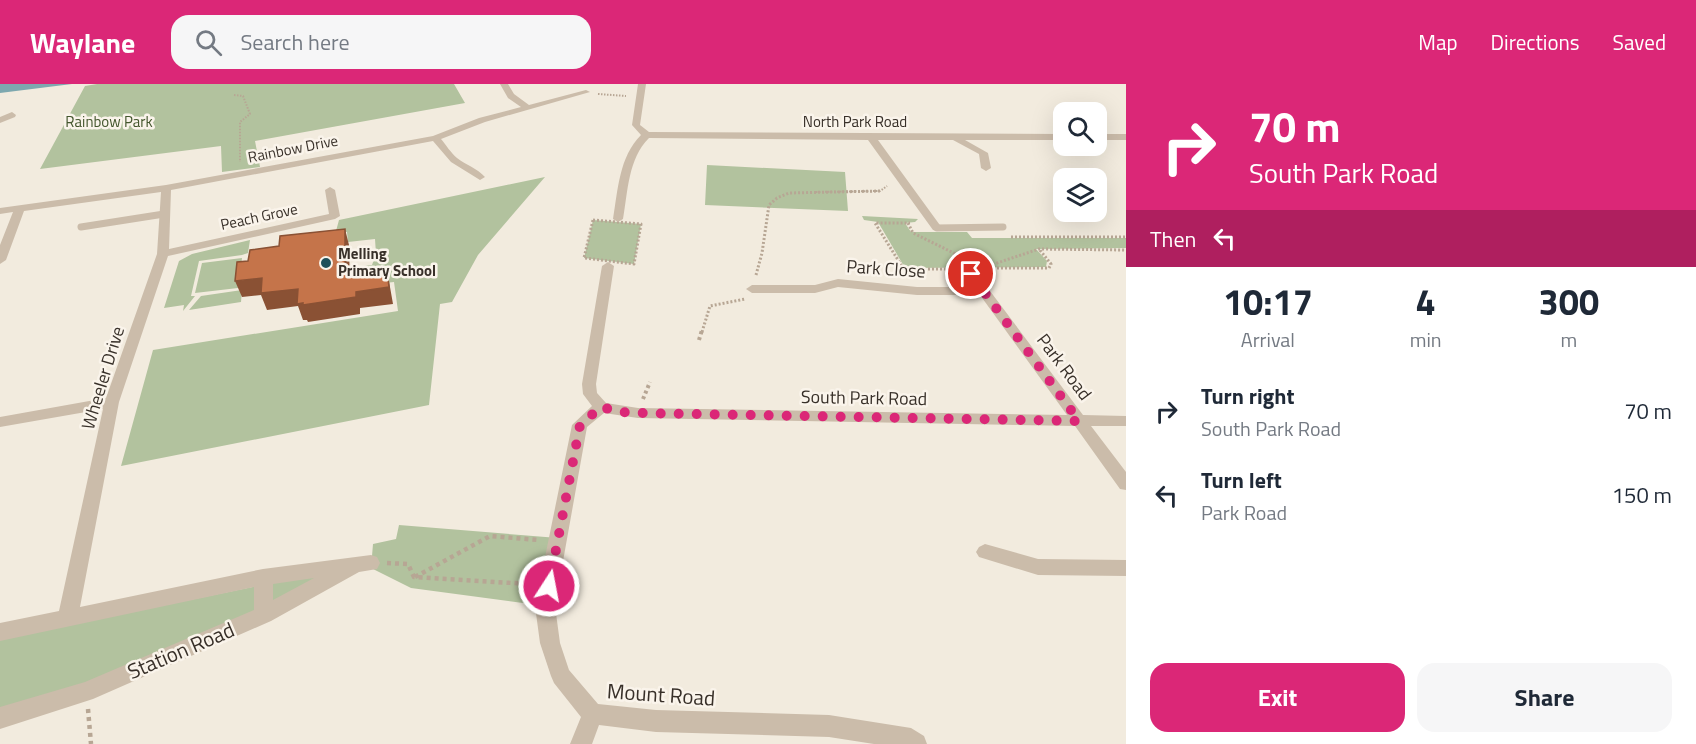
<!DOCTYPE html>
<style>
:root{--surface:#fff;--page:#f6f6f7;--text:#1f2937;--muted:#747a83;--accent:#db2777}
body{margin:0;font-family:"Titillium Web",sans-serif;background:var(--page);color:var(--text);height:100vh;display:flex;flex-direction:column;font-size:22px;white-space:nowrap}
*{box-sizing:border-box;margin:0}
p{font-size:20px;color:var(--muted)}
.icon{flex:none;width:33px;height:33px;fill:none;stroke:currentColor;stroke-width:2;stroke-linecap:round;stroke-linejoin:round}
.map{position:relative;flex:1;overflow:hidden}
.panel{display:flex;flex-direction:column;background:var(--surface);width:570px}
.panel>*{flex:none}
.guide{background:#db2777;color:#fff;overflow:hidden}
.controls{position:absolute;left:1053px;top:18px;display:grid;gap:12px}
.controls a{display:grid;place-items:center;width:54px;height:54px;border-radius:12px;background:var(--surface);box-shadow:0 6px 24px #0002;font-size:30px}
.pin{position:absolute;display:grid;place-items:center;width:51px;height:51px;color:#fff;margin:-26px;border:3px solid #fff;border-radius:50%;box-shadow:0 2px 6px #0007}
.me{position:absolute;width:66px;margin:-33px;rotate:11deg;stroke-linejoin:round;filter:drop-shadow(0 0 4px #0008)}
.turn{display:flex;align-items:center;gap:21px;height:126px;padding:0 24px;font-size:27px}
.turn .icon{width:78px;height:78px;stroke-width:2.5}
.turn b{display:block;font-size:42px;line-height:51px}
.then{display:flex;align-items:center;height:57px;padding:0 24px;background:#0003;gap:12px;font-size:22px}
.eta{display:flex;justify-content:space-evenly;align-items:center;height:102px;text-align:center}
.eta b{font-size:36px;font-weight:700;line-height:42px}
.button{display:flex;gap:12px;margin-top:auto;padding:12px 24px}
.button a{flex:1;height:69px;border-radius:18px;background:var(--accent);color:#fff;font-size:24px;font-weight:700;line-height:69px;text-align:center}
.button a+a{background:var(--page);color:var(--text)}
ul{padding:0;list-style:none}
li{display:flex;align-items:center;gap:18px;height:84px;padding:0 24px}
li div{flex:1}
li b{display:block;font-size:22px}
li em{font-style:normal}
header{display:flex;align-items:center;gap:36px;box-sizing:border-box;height:84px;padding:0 30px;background:var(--accent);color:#fff}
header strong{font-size:28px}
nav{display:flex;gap:33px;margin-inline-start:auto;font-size:21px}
.search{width:420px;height:54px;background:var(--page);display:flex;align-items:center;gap:15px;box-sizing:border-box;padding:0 21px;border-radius:18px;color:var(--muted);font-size:22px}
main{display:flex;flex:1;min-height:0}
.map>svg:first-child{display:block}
.green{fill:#b2c29e}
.water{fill:#7da8af}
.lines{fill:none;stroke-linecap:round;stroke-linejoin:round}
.path-far3{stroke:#b7a694;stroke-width:2;stroke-dasharray:1.5 1.5;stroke-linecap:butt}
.path-far2{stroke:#b7a694;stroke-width:3;stroke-dasharray:2 2;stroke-linecap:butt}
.path-far1{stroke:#b7a694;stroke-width:4;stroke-dasharray:3 3;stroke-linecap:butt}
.path{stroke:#b7a694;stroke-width:4.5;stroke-dasharray:4 4;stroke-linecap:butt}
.service{stroke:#cbbcaa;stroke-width:7}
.minor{fill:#cbbcaa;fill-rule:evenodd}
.shaded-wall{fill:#8a5134}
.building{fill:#c5744a;stroke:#8a5134;stroke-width:1.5}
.route{stroke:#db2777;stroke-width:10;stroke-dasharray:0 18}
.poi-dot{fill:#1f505a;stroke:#faf4eb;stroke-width:2}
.labels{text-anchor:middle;stroke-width:5;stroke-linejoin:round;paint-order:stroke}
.far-park-label{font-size:15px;fill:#43562d;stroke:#faf4eb}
.far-street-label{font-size:15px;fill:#383029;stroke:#faf4eb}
.far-poi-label{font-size:15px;font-weight:bold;fill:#383029;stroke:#faf4eb;text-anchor:start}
.street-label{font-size:18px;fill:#383029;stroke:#faf4eb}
.near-street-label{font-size:21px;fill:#383029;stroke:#faf4eb}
</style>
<header>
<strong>Waylane</strong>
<div class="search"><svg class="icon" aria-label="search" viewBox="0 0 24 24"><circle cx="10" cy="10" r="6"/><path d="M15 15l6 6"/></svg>Search here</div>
<nav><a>Map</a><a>Directions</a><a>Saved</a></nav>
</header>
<main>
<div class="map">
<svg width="1126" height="660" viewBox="0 0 1126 660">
<rect width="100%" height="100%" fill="#f2ebde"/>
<path class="green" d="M97,0H454L465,19L255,57L260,83L222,88L221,62L40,85L85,2Z
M707,81L845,88L848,127L705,121Z
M545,93L478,171L452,218L440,220L429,321L121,382L153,266L398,227L394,198L348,203V184L372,181L376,170L375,155L348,158L347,148L336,147L339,136Z
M862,132L918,135L915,138L905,139L911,148H967L972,154H1126V164L1036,165L1047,177L1046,183L905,184L878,138L864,136Z
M593,136L641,140L634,180L584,174Z
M250,156L248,169L242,171L199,177L191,212H195L183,227L184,221L164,224L179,177L192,170Z
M242,174L238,204L195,209L202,179Z
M242,206L241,218L189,226L201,212Z
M399,441L558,454L545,522L411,504L371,484L373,460L396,455Z
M354,482L177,569L0,628V555Z"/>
<path class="water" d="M0,0H72L0,9Z"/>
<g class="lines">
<path class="path-far3" d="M598,10L626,12
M234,11L243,12L250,30L240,38V78
M816,108L880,107L887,102"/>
<path class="path-far2" d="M593,136L641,140L634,180L584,174Z
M908,139L913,149L970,177
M1011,153H1126
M985,183L1039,165L1126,166
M985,184H1049L1051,180L1039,165
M904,185H957
M756,191L762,169L769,121L777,114L789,109L880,107
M908,192L875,139H910
M702,248L710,222L745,215"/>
<path class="path-far1" d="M699,256L702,246
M643,315L650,298"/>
<path class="path" d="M387,479L408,480L414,493L529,500
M415,493L490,452L538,456
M88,625L91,660"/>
<path class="service" d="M81,143L164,130
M937,144L1003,143"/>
<path class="minor" d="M500,0H508L514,10L529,21L586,6L590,8L485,38L441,55C446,61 451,69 457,74C466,81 477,84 485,93L480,96L451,78L433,57L171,106L169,165L329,130L325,106L330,103L335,106L340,132L335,135L168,172L119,318L80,523L263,485L371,471L377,473L380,479L377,485L359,488L271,537L93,615L0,645V623L85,598L254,526V503L0,557V539L59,527L103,325L0,343V333L106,314L157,170L161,108L24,127L6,176L0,180V161L13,128L0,130V124L166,101L433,52L479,34L521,23L508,14ZM314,494L273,516V500Z
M638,0H646L640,41L649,48L1064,50V56H965L988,69L991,84L986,87L981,84L979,70L953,56H878L942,144L937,147L933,146L868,56L649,54C628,75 628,107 623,135L618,138L613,135C618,106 619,73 641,51L632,41Z
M12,28L16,31L15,33L0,39V33Z
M1096,50H1126V56H1096Z
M608,178L614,182L596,300L597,309L606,319L638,324L1067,331L980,211H917L838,203L815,209H752L746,205L752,201H815L838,195L917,203H975L965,190L971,186L975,187L1083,331L1126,332V342H1091L1126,388V406L1120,405L1075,342L638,334L604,329L587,343L555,522L560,559L569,586L598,620L656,626L829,631L911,644L924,652L927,660H874L829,653L656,648L599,641L592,660H570L581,633L554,599L551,592L540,559L535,522L572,341L592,322L583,310L582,300L602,182Z
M985,460L1038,475L1126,476V492L1038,491L979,473L976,468L979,463Z"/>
</g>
<path class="shaded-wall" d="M345,145L349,161L350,205L345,188Z
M387,186L393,220L360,224V230L308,238L307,236H303L298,222L267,226L261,211L242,213L235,197L262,194L298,205L356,208Z"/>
<path class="building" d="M345,145V188L354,187L355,190L387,186L389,203L356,208V213L303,221V219L297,220L298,205L261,209L262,194L235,197L237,178L248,177L250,166L279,162L280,152Z"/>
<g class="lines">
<path class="route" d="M549,502L580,341L601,323L620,328L638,329L1079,337L971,190"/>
</g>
<circle class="poi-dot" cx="326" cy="179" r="6"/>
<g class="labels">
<g class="far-park-label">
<text x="109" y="43">Rainbow Park</text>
</g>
<g class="far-street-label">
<text x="855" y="43">North Park Road</text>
<text transform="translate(293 65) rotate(-11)" y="5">Rainbow Drive</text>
<text transform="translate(259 133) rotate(-12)" y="5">Peach Grove</text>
</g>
<g class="far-poi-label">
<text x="338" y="175">Melling<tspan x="338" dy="17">Primary School</tspan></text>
</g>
<g class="street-label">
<text transform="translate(886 185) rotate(4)" y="6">Park Close</text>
<text transform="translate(1064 283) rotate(53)" y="6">Park Road</text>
<text transform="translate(103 294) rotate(-73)" y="6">Wheeler Drive</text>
<text transform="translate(864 314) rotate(1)" y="6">South Park Road</text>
</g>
<g class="near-street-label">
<text transform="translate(181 567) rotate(-23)" y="7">Station Road</text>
<text transform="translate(661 611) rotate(4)" y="7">Mount Road</text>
</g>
</g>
</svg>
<div class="controls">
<a><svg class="icon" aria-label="search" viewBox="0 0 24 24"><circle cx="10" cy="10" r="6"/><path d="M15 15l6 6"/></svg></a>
<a><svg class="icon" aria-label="layers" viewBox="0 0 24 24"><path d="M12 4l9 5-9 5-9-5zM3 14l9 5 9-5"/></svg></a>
</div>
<div class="pin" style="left:971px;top:190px;background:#d93025"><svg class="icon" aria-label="arrive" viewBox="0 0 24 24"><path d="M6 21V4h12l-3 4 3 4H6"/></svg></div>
<svg class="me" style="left:549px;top:502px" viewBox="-20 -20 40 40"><circle r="17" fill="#db2777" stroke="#fff" stroke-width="3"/><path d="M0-11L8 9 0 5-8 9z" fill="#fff"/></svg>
</div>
<section class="panel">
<div class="guide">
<div class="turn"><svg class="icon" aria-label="right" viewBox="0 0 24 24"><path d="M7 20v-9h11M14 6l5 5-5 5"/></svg><div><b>70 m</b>South Park Road</div></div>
<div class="then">Then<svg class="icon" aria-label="left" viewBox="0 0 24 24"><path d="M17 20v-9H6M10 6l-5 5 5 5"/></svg></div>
</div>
<div class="eta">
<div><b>10:17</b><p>Arrival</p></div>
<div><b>4</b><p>min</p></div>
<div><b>300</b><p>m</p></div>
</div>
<ul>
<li><svg class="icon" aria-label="right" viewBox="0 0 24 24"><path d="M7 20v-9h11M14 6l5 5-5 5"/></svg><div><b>Turn right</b><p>South Park Road</p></div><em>70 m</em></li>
<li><svg class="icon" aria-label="left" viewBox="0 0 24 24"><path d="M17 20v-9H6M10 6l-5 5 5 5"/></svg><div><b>Turn left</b><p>Park Road</p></div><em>150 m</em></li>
</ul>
<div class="button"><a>Exit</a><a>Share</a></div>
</section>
</main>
